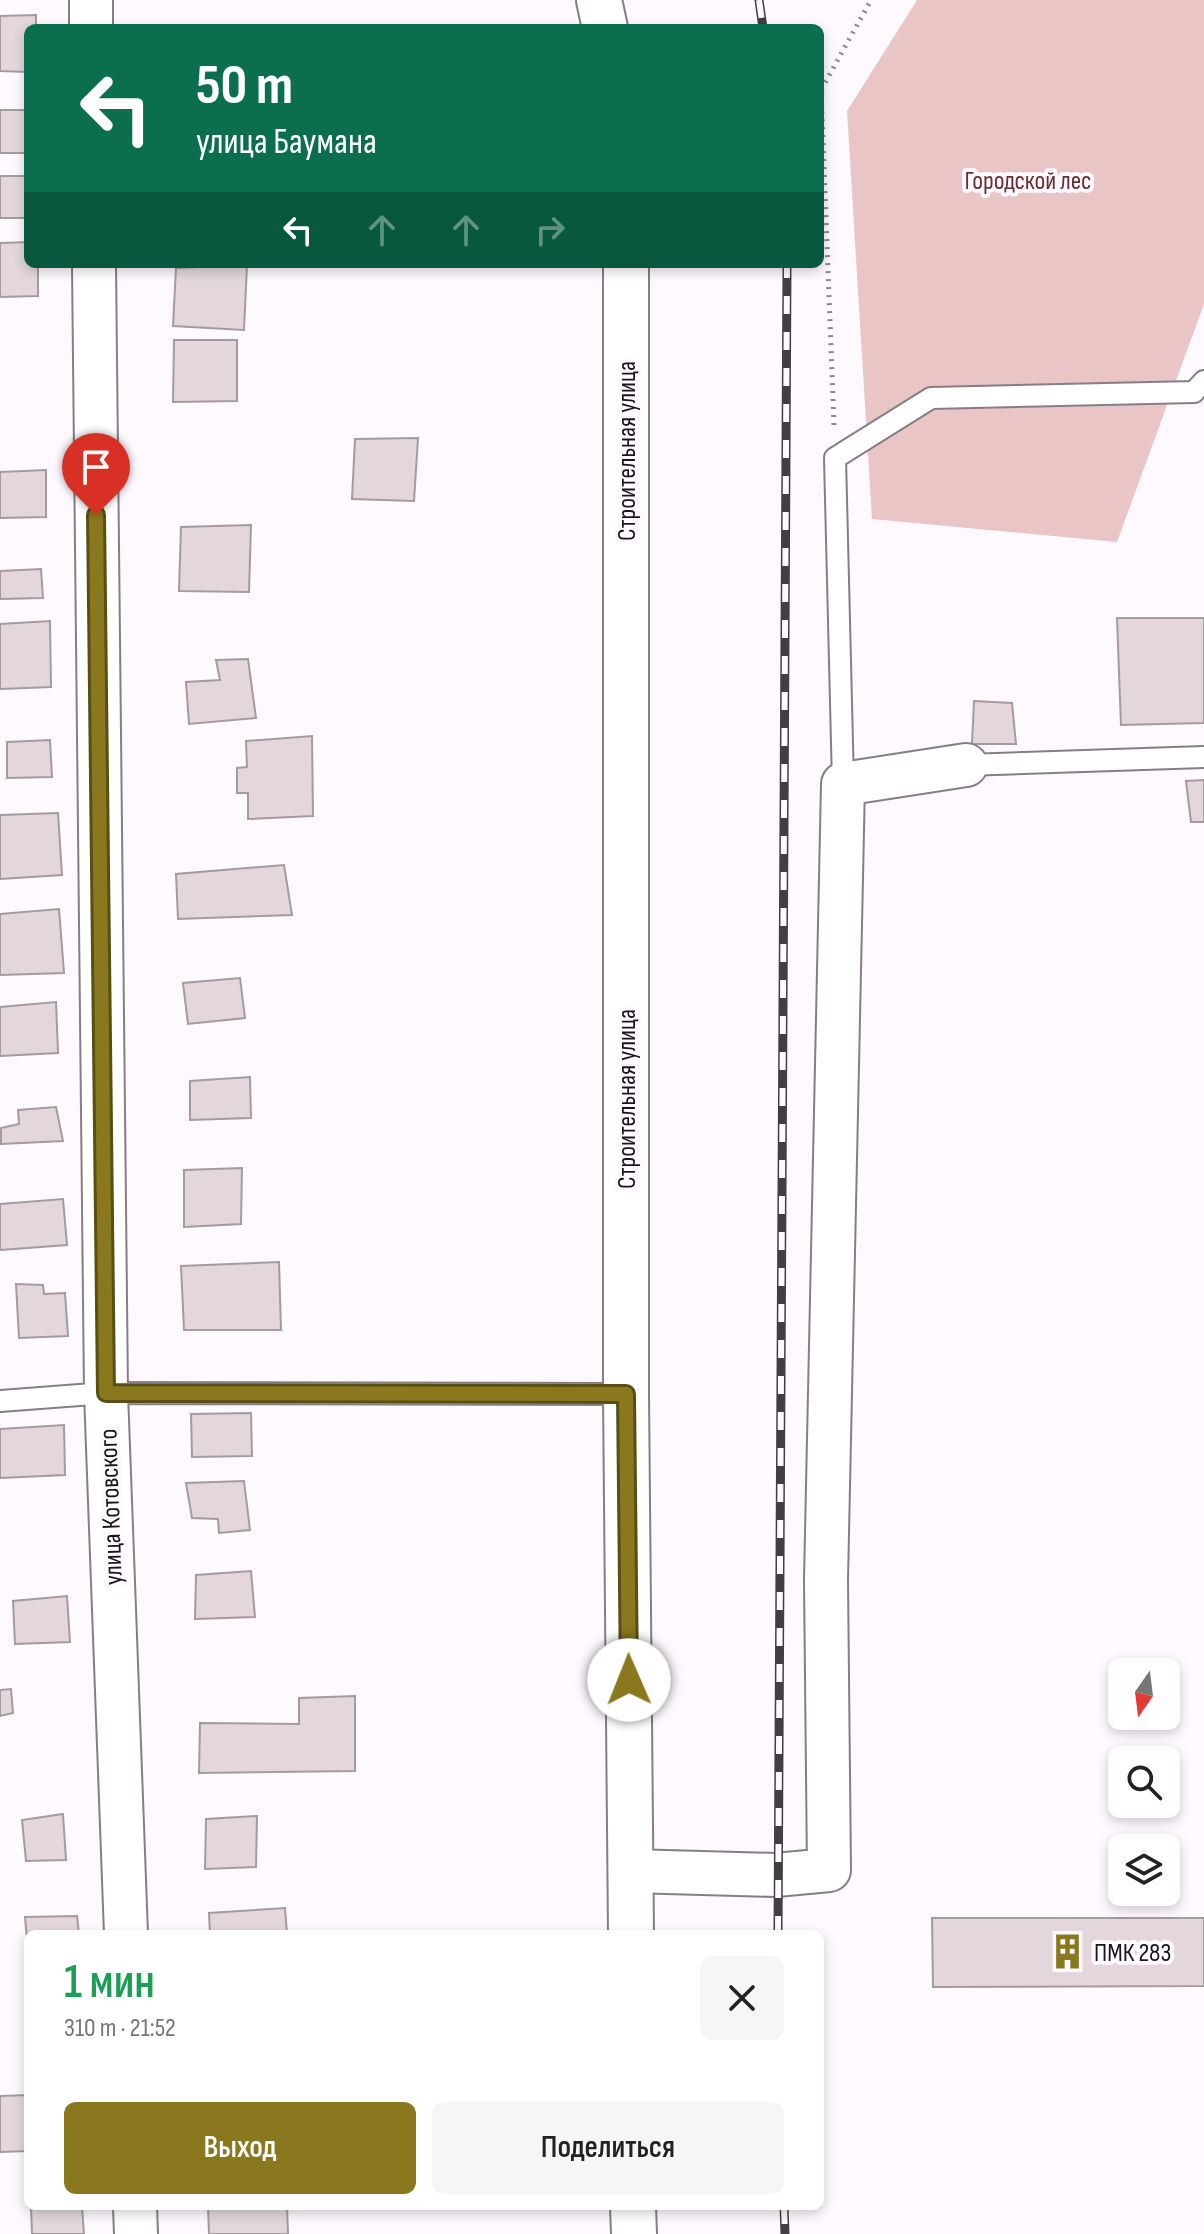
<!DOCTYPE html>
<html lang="ru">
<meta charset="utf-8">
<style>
:root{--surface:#fff;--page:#f6f6f6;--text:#222;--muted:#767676;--accent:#89781d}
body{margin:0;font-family:"Sofia Sans Condensed",sans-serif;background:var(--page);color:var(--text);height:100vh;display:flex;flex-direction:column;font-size:30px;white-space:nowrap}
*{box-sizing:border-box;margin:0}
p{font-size:26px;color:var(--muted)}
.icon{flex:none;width:44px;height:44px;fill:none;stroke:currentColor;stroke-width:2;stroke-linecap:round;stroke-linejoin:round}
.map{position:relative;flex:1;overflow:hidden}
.drawer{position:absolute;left:24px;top:1930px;width:800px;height:280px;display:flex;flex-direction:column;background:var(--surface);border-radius:12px;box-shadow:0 4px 12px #0003}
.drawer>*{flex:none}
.hud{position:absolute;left:24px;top:24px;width:800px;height:244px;border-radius:12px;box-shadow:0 4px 12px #0003;background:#0b6e4f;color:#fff;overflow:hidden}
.needle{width:52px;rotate:194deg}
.tools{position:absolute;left:1108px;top:1658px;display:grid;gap:16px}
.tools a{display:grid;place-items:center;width:72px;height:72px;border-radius:12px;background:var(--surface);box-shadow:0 4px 12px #0003;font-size:40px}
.pin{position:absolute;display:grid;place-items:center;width:68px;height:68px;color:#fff;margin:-82px -34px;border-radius:50% 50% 50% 0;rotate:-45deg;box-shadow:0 0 8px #0007}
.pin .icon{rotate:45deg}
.me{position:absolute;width:88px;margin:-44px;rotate:359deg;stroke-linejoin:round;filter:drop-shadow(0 0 6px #0008)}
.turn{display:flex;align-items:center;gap:28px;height:168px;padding:0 40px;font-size:36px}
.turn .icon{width:104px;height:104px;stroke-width:2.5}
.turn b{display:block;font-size:56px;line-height:68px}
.lanes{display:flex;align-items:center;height:76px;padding:0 40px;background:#0003;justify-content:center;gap:40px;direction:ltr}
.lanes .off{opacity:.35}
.round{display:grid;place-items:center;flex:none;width:84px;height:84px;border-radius:12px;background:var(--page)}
.overview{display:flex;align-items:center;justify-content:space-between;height:136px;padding:0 40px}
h1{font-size:48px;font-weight:600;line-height:60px;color:#1e9e55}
.primary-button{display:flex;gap:16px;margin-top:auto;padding:16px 40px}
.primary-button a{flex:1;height:92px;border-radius:12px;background:var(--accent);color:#fff;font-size:32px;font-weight:600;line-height:92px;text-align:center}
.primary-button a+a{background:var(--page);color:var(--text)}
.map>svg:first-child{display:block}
.green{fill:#eac5c5}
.building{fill:#e3d7db;stroke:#a59a9e;stroke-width:2}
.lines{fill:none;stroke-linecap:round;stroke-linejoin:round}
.lane-casing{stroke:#867e86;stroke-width:24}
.street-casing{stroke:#867e86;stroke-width:46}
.secondary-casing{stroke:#867e86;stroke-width:48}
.path{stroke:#8b878b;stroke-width:5;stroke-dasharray:2 6;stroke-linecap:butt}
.lane{stroke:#fff;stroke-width:20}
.street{stroke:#fff;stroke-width:42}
.secondary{stroke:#fff;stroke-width:44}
.rail-casing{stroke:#423e42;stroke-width:9}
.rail{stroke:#fef9fe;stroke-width:6;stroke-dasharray:18;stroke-linecap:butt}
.route-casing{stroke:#594e13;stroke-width:20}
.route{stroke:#89781d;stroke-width:14}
.labels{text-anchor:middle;stroke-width:8;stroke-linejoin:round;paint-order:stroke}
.park-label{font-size:26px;fill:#682f31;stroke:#fef9fe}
.street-label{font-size:26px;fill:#191619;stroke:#fef9fe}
.poi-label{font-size:26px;fill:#191619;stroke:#fef9fe;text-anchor:start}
</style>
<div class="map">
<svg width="1204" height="2234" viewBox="0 0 1204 2234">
<rect width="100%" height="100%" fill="#fef9fe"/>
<path class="green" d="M917,0H1204V304L1117,542L872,519L847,111Z"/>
<path class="building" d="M36,15V28H28V72L0,71V16Z
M0,110H28V153H0Z
M0,176H28V218H0Z
M28,242V264H38V296L0,297V243Z
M247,265L244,330L173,326L176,268Z
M174,340H237V401L173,402Z
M418,438L414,501L352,499L355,439Z
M46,470V517L0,518V472Z
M251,525L249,592L179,591L181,527Z
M41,569L43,598L0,599V571Z
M1117,618H1204V723L1121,725Z
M50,621L51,687L0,689V624Z
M248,659L256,718L189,724L186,682L220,680L216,660Z
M974,701L1012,703L1016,744H972Z
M312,736L313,816L248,819V793H237V768L247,767L246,741Z
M50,740L52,777L7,778V742Z
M1204,780V822H1191L1186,781Z
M58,813L62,875L0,879V815Z
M284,865L292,915L178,919L176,874Z
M59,909L64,973L0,975V914Z
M240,978L245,1018L188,1024L183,983Z
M56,1002L58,1053L0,1056V1007Z
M250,1077L251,1118L190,1120V1081Z
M56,1107L63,1141L1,1144V1128L19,1124L18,1110Z
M242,1168L241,1224L184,1227V1170Z
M63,1199L67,1245L0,1250V1204Z
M279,1262L281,1330H184L181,1266Z
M16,1284L43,1285L44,1294L65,1293L68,1336L19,1338Z
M251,1413L252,1456L192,1457L191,1414Z
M64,1425L65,1475L0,1478V1429Z
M244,1481L250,1530L219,1533L218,1519L192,1518L186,1483Z
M251,1571L255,1617L195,1619L196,1575Z
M67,1596L70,1642L15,1644L13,1601Z
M11,1689L13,1713L0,1716V1690Z
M355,1696V1771L199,1773L200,1723L299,1724V1698Z
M63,1814L66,1860L26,1861L22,1820Z
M257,1816L256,1867L205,1869L206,1819Z
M285,1908L287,1934H210L209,1913Z
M77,1916L79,1934H28V1952L25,1917Z
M932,1918H1204V1986L933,1987Z
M28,2095V2151L0,2152V2096Z
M31,2206H82L84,2234H32Z
M208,2206H287L288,2234H209Z"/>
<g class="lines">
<defs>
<path id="lane" d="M966,765L1204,757
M843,784L835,458L931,398L1194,392L1204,381
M0,1401L106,1393L626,1394"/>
<path id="street" d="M91,0V28
M94,264L106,1393L126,1934
M630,1871L776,1875L829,1870L826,1580L843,784L966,765
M135,2206L136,2234"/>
<path id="secondary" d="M599,0L605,28
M626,264V1394L631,1934
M633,2206L634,2234"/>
</defs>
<use href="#lane" class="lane-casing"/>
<use href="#street" class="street-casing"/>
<use href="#secondary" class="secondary-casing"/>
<path class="path" d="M834,425L821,90L871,0"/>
<use href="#lane" class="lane"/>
<use href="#street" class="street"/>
<use href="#secondary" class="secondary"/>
<defs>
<path id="rail" d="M759,0L763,28
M778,1934L787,264
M784,2206L785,2234"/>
</defs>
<use href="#rail" class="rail-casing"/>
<use href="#rail" class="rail"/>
</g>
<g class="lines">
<defs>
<path id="route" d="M96,515L106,1393L626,1394L629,1680"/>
</defs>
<use href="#route" class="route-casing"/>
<use href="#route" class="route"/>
</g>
<defs>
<symbol id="building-bare" viewBox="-9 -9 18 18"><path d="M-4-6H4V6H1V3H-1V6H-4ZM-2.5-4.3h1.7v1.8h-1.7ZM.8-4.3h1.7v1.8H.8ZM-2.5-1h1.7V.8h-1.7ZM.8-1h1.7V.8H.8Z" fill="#89781d" stroke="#fef9fe" stroke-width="2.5" paint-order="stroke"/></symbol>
</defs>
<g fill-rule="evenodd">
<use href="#building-bare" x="1042" y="1926" width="51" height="51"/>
</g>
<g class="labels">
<g class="park-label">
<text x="1028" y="189">Городской лес</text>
</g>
<g class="street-label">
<text transform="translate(626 451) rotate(-90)" y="9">Строительная улица</text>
<text transform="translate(626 1099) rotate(-90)" y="9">Строительная улица</text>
<text transform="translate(110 1507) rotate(-92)" y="9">улица Котовского</text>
</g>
<g class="poi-label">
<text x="1094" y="1961">ПМК 283</text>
</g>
</g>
</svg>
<div class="tools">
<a><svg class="needle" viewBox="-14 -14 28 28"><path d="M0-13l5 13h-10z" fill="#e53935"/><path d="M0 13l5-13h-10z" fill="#767676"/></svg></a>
<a><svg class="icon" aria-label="search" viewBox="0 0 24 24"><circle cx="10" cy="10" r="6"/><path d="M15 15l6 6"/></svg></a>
<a><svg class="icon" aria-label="layers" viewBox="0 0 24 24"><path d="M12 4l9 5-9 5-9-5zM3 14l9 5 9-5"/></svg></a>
</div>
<div class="pin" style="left:96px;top:515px;background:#d93025"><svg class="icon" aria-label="arrive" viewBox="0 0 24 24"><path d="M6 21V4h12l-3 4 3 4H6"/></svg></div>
<svg class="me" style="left:629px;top:1680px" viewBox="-20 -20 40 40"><circle r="19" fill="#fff"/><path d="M0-13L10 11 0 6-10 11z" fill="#89781d"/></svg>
<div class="hud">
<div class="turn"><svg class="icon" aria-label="left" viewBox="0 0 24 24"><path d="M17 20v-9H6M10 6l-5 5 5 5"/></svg><div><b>50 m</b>улица Баумана</div></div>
<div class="lanes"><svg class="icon" aria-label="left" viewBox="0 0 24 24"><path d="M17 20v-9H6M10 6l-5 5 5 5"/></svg><svg class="icon off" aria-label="ahead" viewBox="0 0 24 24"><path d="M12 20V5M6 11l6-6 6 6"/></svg><svg class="icon off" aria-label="ahead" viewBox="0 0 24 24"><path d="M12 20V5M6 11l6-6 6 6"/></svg><svg class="icon off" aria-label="right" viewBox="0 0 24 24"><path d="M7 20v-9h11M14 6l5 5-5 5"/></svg></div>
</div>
<section class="drawer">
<div class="overview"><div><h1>1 мин</h1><p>310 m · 21:52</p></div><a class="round"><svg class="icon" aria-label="close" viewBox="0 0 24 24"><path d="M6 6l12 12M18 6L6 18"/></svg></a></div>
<div class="primary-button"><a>Выход</a><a>Поделиться</a></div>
</section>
</div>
